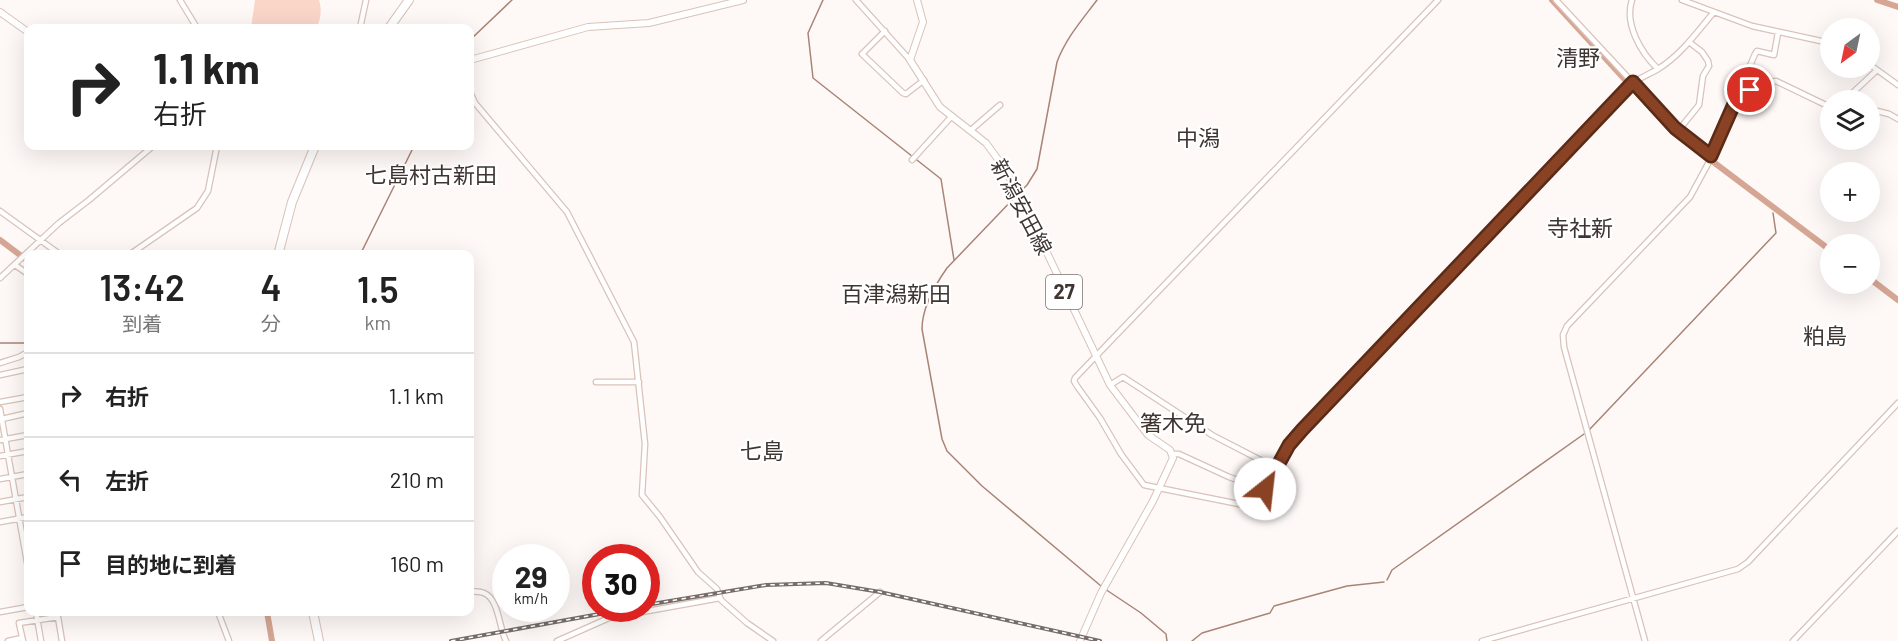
<!DOCTYPE html>
<html lang="ja">
<meta charset="utf-8">
<style>
:root{--surface:#fff;--page:#f2f2f2;--text:#222;--muted:#767676;--line:#e0e0e0}
body{margin:0;font-family:Barlow,"Noto Sans JP",sans-serif;background:var(--page);color:var(--text);height:100vh;display:flex;flex-direction:column;font-size:22px;white-space:nowrap}
*{box-sizing:border-box;margin:0}
p{font-size:20px;color:var(--muted)}
.icon{flex:none;width:33px;height:33px;fill:none;stroke:currentColor;stroke-width:2;stroke-linecap:round;stroke-linejoin:round}
.map{position:relative;flex:1;overflow:hidden}
.side{position:absolute;left:24px;top:250px;width:450px;height:366px;display:flex;flex-direction:column;background:var(--surface);border-radius:12px;box-shadow:0 6px 24px #0002}
.side>*{flex:none}
.guide{position:absolute;left:24px;top:24px;width:450px;height:126px;border-radius:12px;box-shadow:0 6px 24px #0002;background:#fff;color:var(--text);overflow:hidden}
.needle{width:39px;rotate:213deg}
.fabs{position:absolute;left:1820px;top:18px;display:grid;gap:12px}
.fabs a{display:grid;place-items:center;width:60px;height:60px;border-radius:50%;background:var(--surface);box-shadow:0 6px 24px #0002;font-size:30px}
.speed{position:absolute;left:492px;top:544px;display:flex;gap:12px;font-size:30px;font-weight:700;text-align:center}
.speed>*{display:grid;place-content:center;width:78px;height:78px;border-radius:50%;background:var(--surface);box-shadow:0 6px 24px #0002;line-height:1}
.speed small{font-size:15px;font-weight:400}
.speed .limit{border:9px solid #d22;background:#fff;color:#111}
.pin{position:absolute;display:grid;place-items:center;width:51px;height:51px;color:#fff;margin:-26px;border:3px solid #fff;border-radius:50%;box-shadow:0 2px 6px #0007}
.me{position:absolute;width:66px;margin:-33px;rotate:29deg;stroke-linejoin:round;filter:drop-shadow(0 0 4px #0008)}
.turn{display:flex;align-items:center;gap:21px;height:126px;padding:0 30px;font-size:27px}
.turn .icon{width:78px;height:78px;stroke-width:2.5}
.turn b{display:block;font-size:42px;line-height:51px}
.eta{display:flex;justify-content:space-evenly;align-items:center;height:102px;text-align:center}
.eta b{font-size:36px;font-weight:600;line-height:42px}
ul{padding:0;list-style:none}
li{display:flex;align-items:center;gap:18px;height:84px;padding:0 30px;border-top:2px solid var(--line)}
li div{flex:1}
li b{display:block;font-size:22px}
li em{font-style:normal}
.map>svg:first-child{display:block}
.green{fill:#fad6c9}
.lines{fill:none;stroke-linecap:round;stroke-linejoin:round}
.stream{stroke:#a98476;stroke-width:1.5}
.river{stroke:#d6a694;stroke-width:6}
.minor-casing{stroke:#dac2b8;stroke-width:7}
.major-casing{stroke:#dac2b8;stroke-width:8}
.highway-casing{stroke:#dac2b8;stroke-width:10}
.minor{stroke:#fff;stroke-width:4.5}
.major{stroke:#fff;stroke-width:6}
.highway{stroke:#fff;stroke-width:8}
.rail-casing{stroke:#766d6a;stroke-width:4}
.rail{stroke:#fff;stroke-width:1.5;stroke-dasharray:4.5;stroke-linecap:butt}
.route-casing{stroke:#5a2b17;stroke-width:15}
.route{stroke:#8a4224;stroke-width:10}
.labels{text-anchor:middle;stroke-width:4.5;stroke-linejoin:round;paint-order:stroke}
.shield{fill:#fff;stroke:#79726f;stroke-width:1.5}
.shield-label{font-size:20px;font-weight:bold;fill:#3f3531}
.street-label{font-size:21px;fill:#3f3531;stroke:#fff}
.neighbourhood-label{font-size:22px;fill:#3f3531;stroke:#fff}
</style>
<div class="map">
<svg width="1898" height="641" viewBox="0 0 1898 641">
<rect width="100%" height="100%" fill="#fef9f7"/>
<path class="green" d="M255,0H319C322,10 321,19 316,28H251Z"/>
<g class="lines">
<path class="stream" d="M823,0L808,33L813,78L941,179L954,260
M470,40L512,0
M1019,193L1027,185L1037,169L1057,62C1066,38 1082,20 1097,0
M1016,196L947,268C935,285 922,308 922,329L942,439L947,451L982,486L1101,586
M360,255L414,146
M0,343H25
M1590,429L1776,233L1773,213
M1387,580L1392,570L1584,434
M1105,589L1141,613L1166,634L1167,641
M1192,641L1202,633L1270,613L1274,606L1347,586L1384,582"/>
<path class="river" d="M1552,0L1671,130L1830,250
M1877,0L1898,7
M0,240L28,261
M1869,278L1898,300
M267,612L272,641"/>
<defs>
<path id="minor" d="M180,0L197,28
M856,0L910,60
M1438,0L1075,378L1074,381L1077,386L1100,418L1121,454L1144,485L1249,506L1255,505L1289,445L1302,430L1633,83C1641,77 1650,74 1658,69C1681,55 1697,32 1714,12
M1556,0L1675,128L1711,156
M1632,0C1624,24 1641,53 1658,69
M1682,0L1752,26L1830,43
M360,28L366,0
M885,31L862,54L903,93L906,94L924,80
M1869,64L1898,85
M470,92L475,103L567,212L634,342L645,444L642,495L660,517L698,572L717,589L721,600L747,623L773,641
M1738,95L1761,84L1776,81L1830,107
M1845,100L1877,70
M1869,109L1889,114L1898,119
M971,130L1000,105
M1678,131L1699,105L1703,76L1709,66L1708,61L1702,52L1689,42
M912,160L952,116
M0,211L61,255
M129,255L197,208L208,191L217,146
M15,265L28,274
M0,278L59,223L89,200L153,146
M0,363L19,357L28,352
M0,375L28,369
M596,382H639
M1110,385L1123,377L1212,435L1276,468
M0,402L28,397
M0,409L28,568
M2,419L28,413
M0,440L28,435
M1172,454H1179L1229,477L1265,489
M0,456L28,451
M0,479L28,474
M0,502L28,497
M0,522L28,517
M470,591C474,592 479,591 484,593C499,599 499,628 506,641
M0,612L28,607
M36,612L41,641
M218,612L229,641
M8,641L22,638
M23,641L19,623L58,617L62,641
M557,641L609,618L720,598
M821,641L880,592
M1482,641L1738,569L1748,562L1898,403
M1645,641L1564,347L1563,335L1567,326L1690,197L1709,162L1755,54L1757,51L1774,55L1778,33
M1793,641L1898,531"/>
<path id="major" d="M917,0L923,22L910,60L940,107L986,143L1005,169L1029,215L1110,385L1148,435L1170,450L1173,458L1153,501L1101,593L1080,641
M0,12L28,32
M470,60L588,27L649,23L743,0"/>
<path id="highway" d="M389,28L409,0
M278,255L292,202L315,146
M313,612L319,641"/>
</defs>
<use href="#minor" class="minor-casing"/>
<use href="#major" class="major-casing"/>
<use href="#highway" class="highway-casing"/>
<use href="#minor" class="minor"/>
<use href="#major" class="major"/>
<use href="#highway" class="highway"/>
<defs>
<path id="rail" d="M646,605L766,585L826,583L880,592L1100,641
M451,641L627,609"/>
</defs>
<use href="#rail" class="rail-casing"/>
<use href="#rail" class="rail"/>
</g>
<g class="lines">
<defs>
<path id="route" d="M1265,489L1289,445L1302,430L1633,82L1675,128L1711,156L1738,95L1750,90"/>
</defs>
<use href="#route" class="route-casing"/>
<use href="#route" class="route"/>
</g>
<g class="labels">
<rect class="shield" x="1046" y="275" width="36" height="34" rx="4.5"/>
<g class="shield-label">
<text x="1064" y="299">27</text>
</g>
<g class="street-label">
<text transform="translate(1021 207) rotate(62)" y="7">新潟安田線</text>
</g>
<g class="neighbourhood-label">
<text x="1578" y="66">清野</text>
<text x="1198" y="146">中潟</text>
<text x="431" y="183">七島村古新田</text>
<text x="1580" y="236">寺社新</text>
<text x="896" y="302">百津潟新田</text>
<text x="1825" y="344">粕島</text>
<text x="1173" y="431">箸木免</text>
<text x="762" y="459">七島</text>
</g>
</g>
</svg>
<div class="fabs">
<a><svg class="needle" viewBox="-14 -14 28 28"><path d="M0-13l5 13h-10z" fill="#e53935"/><path d="M0 13l5-13h-10z" fill="#767676"/></svg></a>
<a><svg class="icon" aria-label="layers" viewBox="0 0 24 24"><path d="M12 4l9 5-9 5-9-5zM3 14l9 5 9-5"/></svg></a>
<a>+</a>
<a>−</a>
</div>
<div class="speed"><div>29<small>km/h</small></div><div class="limit">30</div></div>
<div class="pin" style="left:1750px;top:90px;background:#d93025"><svg class="icon" aria-label="arrive" viewBox="0 0 24 24"><path d="M6 21V4h12l-3 4 3 4H6"/></svg></div>
<svg class="me" style="left:1265px;top:489px" viewBox="-20 -20 40 40"><circle r="19" fill="#fff"/><path d="M0-13L10 11 0 6-10 11z" fill="#8a4224"/></svg>
<div class="guide">
<div class="turn"><svg class="icon" aria-label="right" viewBox="0 0 24 24"><path d="M7 20v-9h11M14 6l5 5-5 5"/></svg><div><b>1.1 km</b>右折</div></div>
</div>
<section class="side">
<div class="eta">
<div><b>13:42</b><p>到着</p></div>
<div><b>4</b><p>分</p></div>
<div><b>1.5</b><p>km</p></div>
</div>
<ul>
<li><svg class="icon" aria-label="right" viewBox="0 0 24 24"><path d="M7 20v-9h11M14 6l5 5-5 5"/></svg><div><b>右折</b></div><em>1.1 km</em></li>
<li><svg class="icon" aria-label="left" viewBox="0 0 24 24"><path d="M17 20v-9H6M10 6l-5 5 5 5"/></svg><div><b>左折</b></div><em>210 m</em></li>
<li><svg class="icon" aria-label="arrive" viewBox="0 0 24 24"><path d="M6 21V4h12l-3 4 3 4H6"/></svg><div><b>目的地に到着</b></div><em>160 m</em></li>
</ul>
</section>
</div>
